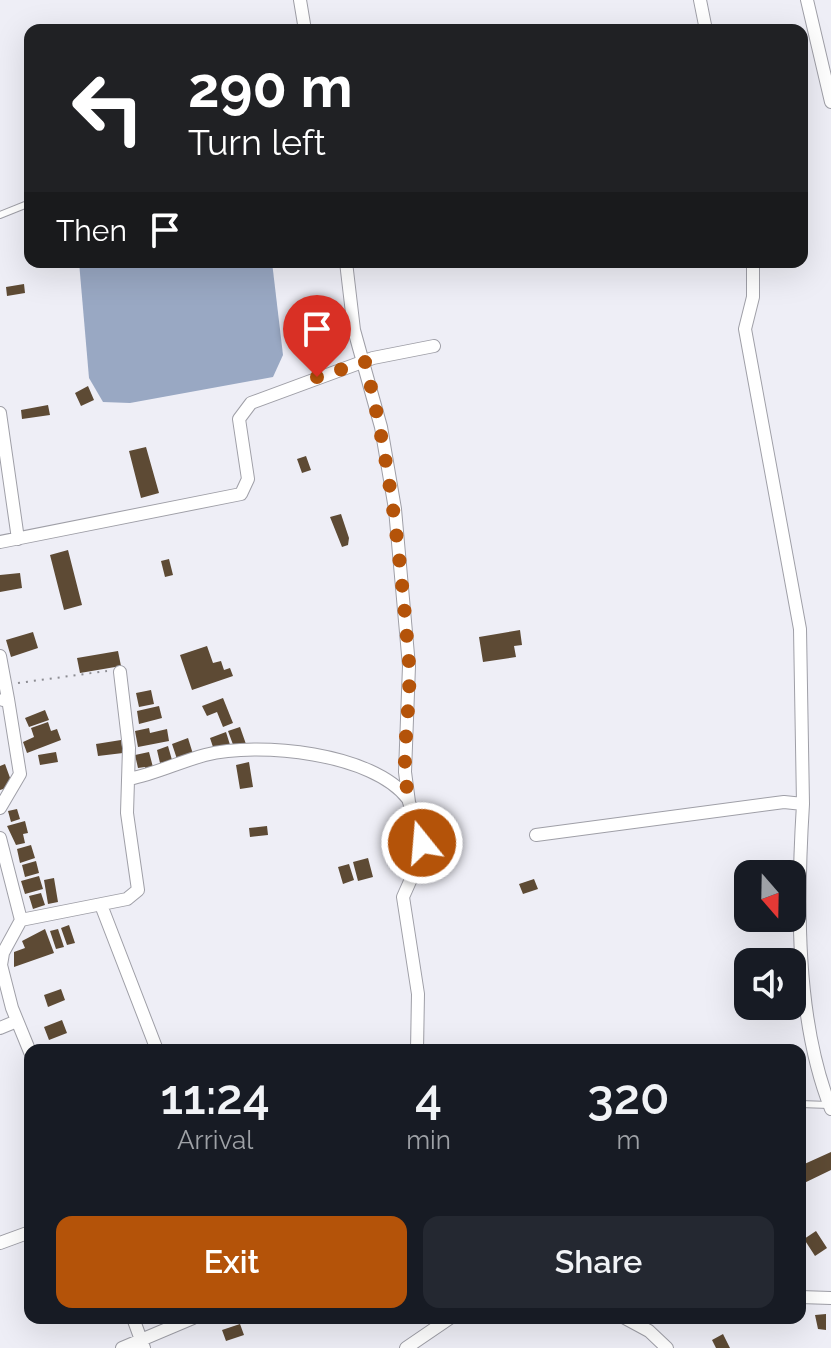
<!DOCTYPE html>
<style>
:root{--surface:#171b24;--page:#242831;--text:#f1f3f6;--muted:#9ea1a6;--accent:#b45309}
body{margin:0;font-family:Raleway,sans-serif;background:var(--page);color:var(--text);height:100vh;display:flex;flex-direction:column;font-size:30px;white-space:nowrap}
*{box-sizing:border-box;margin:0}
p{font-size:26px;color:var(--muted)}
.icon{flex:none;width:44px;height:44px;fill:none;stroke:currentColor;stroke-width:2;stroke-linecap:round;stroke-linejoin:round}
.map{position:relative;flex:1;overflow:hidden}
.side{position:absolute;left:24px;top:1044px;width:782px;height:280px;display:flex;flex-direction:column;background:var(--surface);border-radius:16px;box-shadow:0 8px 32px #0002}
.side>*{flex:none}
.top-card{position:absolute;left:24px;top:24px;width:784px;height:244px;border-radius:16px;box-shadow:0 8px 32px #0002;background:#202124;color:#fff;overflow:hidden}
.needle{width:52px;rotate:160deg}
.tools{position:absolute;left:734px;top:860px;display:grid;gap:16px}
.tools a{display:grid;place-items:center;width:72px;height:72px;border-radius:16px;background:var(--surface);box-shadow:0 8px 32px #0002;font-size:40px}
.pin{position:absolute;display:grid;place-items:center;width:68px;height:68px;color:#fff;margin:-82px -34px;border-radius:50% 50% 50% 0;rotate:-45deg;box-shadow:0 0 8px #0007}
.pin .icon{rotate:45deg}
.me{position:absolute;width:88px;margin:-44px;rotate:343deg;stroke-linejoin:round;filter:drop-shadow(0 0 6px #0008)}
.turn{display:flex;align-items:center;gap:28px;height:168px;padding:0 32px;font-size:36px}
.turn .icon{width:104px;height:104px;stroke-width:2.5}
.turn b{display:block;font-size:56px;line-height:68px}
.then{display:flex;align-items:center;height:76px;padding:0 32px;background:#0003;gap:16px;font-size:30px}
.eta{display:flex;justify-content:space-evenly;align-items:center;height:136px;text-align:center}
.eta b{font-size:48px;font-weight:600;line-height:56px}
.button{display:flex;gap:16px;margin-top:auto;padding:16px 32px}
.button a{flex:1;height:92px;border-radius:16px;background:var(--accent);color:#fff;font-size:32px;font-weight:600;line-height:92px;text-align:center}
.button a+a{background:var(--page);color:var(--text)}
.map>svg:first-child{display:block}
.water{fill:#99a8c3}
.building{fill:#5d4a34}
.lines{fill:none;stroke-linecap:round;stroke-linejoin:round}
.service-casing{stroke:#9f9fa7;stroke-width:8}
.minor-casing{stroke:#9f9fa7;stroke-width:14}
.path{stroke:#8d8d93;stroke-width:2;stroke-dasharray:2 6;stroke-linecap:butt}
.service{stroke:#fff;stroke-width:6}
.minor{stroke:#fff;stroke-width:12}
.route{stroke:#b45309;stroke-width:14;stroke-dasharray:0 25.2}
</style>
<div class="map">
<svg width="831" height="1348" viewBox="0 0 831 1348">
<rect width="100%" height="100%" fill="#eeeef6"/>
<path class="water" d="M79,262H272L283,355L273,377L130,403L103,402L89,378Z"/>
<path class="building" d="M24,284L25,293L7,296L6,287Z
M88,386L94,400L81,406L75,393Z
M48,405L50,415L22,419L21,410Z
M146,447L159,493L141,498L129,451Z
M306,456L311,470L302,473L297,459Z
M341,514L349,538L348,545L342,547L330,517Z
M68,550L82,605L64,610L50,555Z
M169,559L173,575L165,577L161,561Z
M20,573L22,588L0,592V575Z
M520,630L522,645L514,646L516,657L483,662L479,637Z
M33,632L38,648L11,657L6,640Z
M207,646L213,663L221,661L224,670L230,668L233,676L192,690L180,655Z
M118,651L121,666L80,673L77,658Z
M151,690L154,704L139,707L136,693Z
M223,698L233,723L223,727L217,712L207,716L202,706Z
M159,706L162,718L139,724L137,711Z
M45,710L49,720L29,727L25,718Z
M48,722L51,731L57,729L61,740L27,753L23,742L34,737L31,728Z
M240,727L247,747L235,750L228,731Z
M149,728L150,733L167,729L169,741L138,747L135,731Z
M226,732L231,748L215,753L210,738Z
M188,738L193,754L177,759L172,744Z
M121,740L123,753L98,756L96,744Z
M168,746L172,760L160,763L157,750Z
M56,752L58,762L40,765L38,755Z
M149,752L154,771L147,773L145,767L138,768L135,755Z
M249,762L253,787L240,789L236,765Z
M5,764L13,786L0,790V766Z
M17,809L20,819L11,822L8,811Z
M25,821L28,833L23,834L25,843L16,845L7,826Z
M267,826L268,835L250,837L249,828Z
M31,845L35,858L20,863L17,849Z
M368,858L373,877L358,881L353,862Z
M36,861L39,873L25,877L22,865Z
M349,864L354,880L343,884L338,867Z
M39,876L43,889L25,894L21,881Z
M54,878L58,902L48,904L44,880Z
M534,879L538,889L523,894L519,884Z
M41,893L45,905L33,909L29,896Z
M69,925L75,943L67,945L61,928Z
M45,929L54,953L14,967V952L25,948L22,941Z
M58,929L64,947L56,949L50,931Z
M61,989L65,1000L48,1007L44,995Z
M62,1020L67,1033L49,1040L44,1027Z
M831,1152V1170L800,1185V1166Z
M816,1231L827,1248L815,1256L804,1239Z
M826,1314V1330L818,1329L815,1315Z
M240,1324L244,1335L226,1341L222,1330Z
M723,1334L730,1348H716L712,1340Z"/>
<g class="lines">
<defs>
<path id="service" d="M0,215L30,203
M800,1104L829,1105"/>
<path id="minor" d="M300,0L305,30
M700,0L706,30
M807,0L831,102
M346,262L354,330L381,427L395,509L409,666L405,772L409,802L422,843L419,861L403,897L418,994L417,1050
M753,262V297L745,329L800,629L803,804
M0,413L18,539
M0,542L241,494L248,479L239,419L251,403L373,358L434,346
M0,656L8,699L3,700
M129,779C155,774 179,762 205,755C258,741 374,753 408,799
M0,808L20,774L8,699
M536,835L784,802L803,804C797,900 795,1019 831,1109
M0,838L21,920L3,953L1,965L12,1008L30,1052
M101,905L157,1050
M21,920L127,899L138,890L127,813L129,748L120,672
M0,1028L17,1021
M0,1243L30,1232
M800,1297L831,1298
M133,1318L144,1348
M625,1318L649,1331L667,1348
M122,1348L193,1318
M406,1348L450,1318"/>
</defs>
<use href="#service" class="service-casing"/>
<use href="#minor" class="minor-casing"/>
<path class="path" d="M18,683L107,671"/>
<use href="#service" class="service"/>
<use href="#minor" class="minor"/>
</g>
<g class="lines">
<path class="route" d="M317,377L365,362C390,462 401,561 409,663C411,700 404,736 405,772C406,797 417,819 422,843"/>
</g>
</svg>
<div class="tools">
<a><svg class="needle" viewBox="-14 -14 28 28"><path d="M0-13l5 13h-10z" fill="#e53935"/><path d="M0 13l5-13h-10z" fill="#9ea1a6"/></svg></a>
<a><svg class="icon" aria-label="sound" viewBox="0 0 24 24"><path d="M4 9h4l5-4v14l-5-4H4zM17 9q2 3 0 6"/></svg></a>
</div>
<div class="pin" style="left:317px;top:377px;background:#d93025"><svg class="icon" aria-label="arrive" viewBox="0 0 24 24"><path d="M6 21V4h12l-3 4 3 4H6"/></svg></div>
<svg class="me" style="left:422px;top:843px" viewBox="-20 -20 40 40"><circle r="17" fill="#b45309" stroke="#fff" stroke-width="3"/><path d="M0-11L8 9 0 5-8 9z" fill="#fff"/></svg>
<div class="top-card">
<div class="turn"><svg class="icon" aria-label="left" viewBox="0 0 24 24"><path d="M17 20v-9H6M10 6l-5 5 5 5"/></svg><div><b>290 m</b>Turn left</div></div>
<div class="then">Then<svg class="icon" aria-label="arrive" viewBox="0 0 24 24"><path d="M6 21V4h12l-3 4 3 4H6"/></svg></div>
</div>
<section class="side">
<div class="eta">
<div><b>11:24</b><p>Arrival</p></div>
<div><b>4</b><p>min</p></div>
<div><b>320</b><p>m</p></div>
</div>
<div class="button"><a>Exit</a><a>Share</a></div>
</section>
</div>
